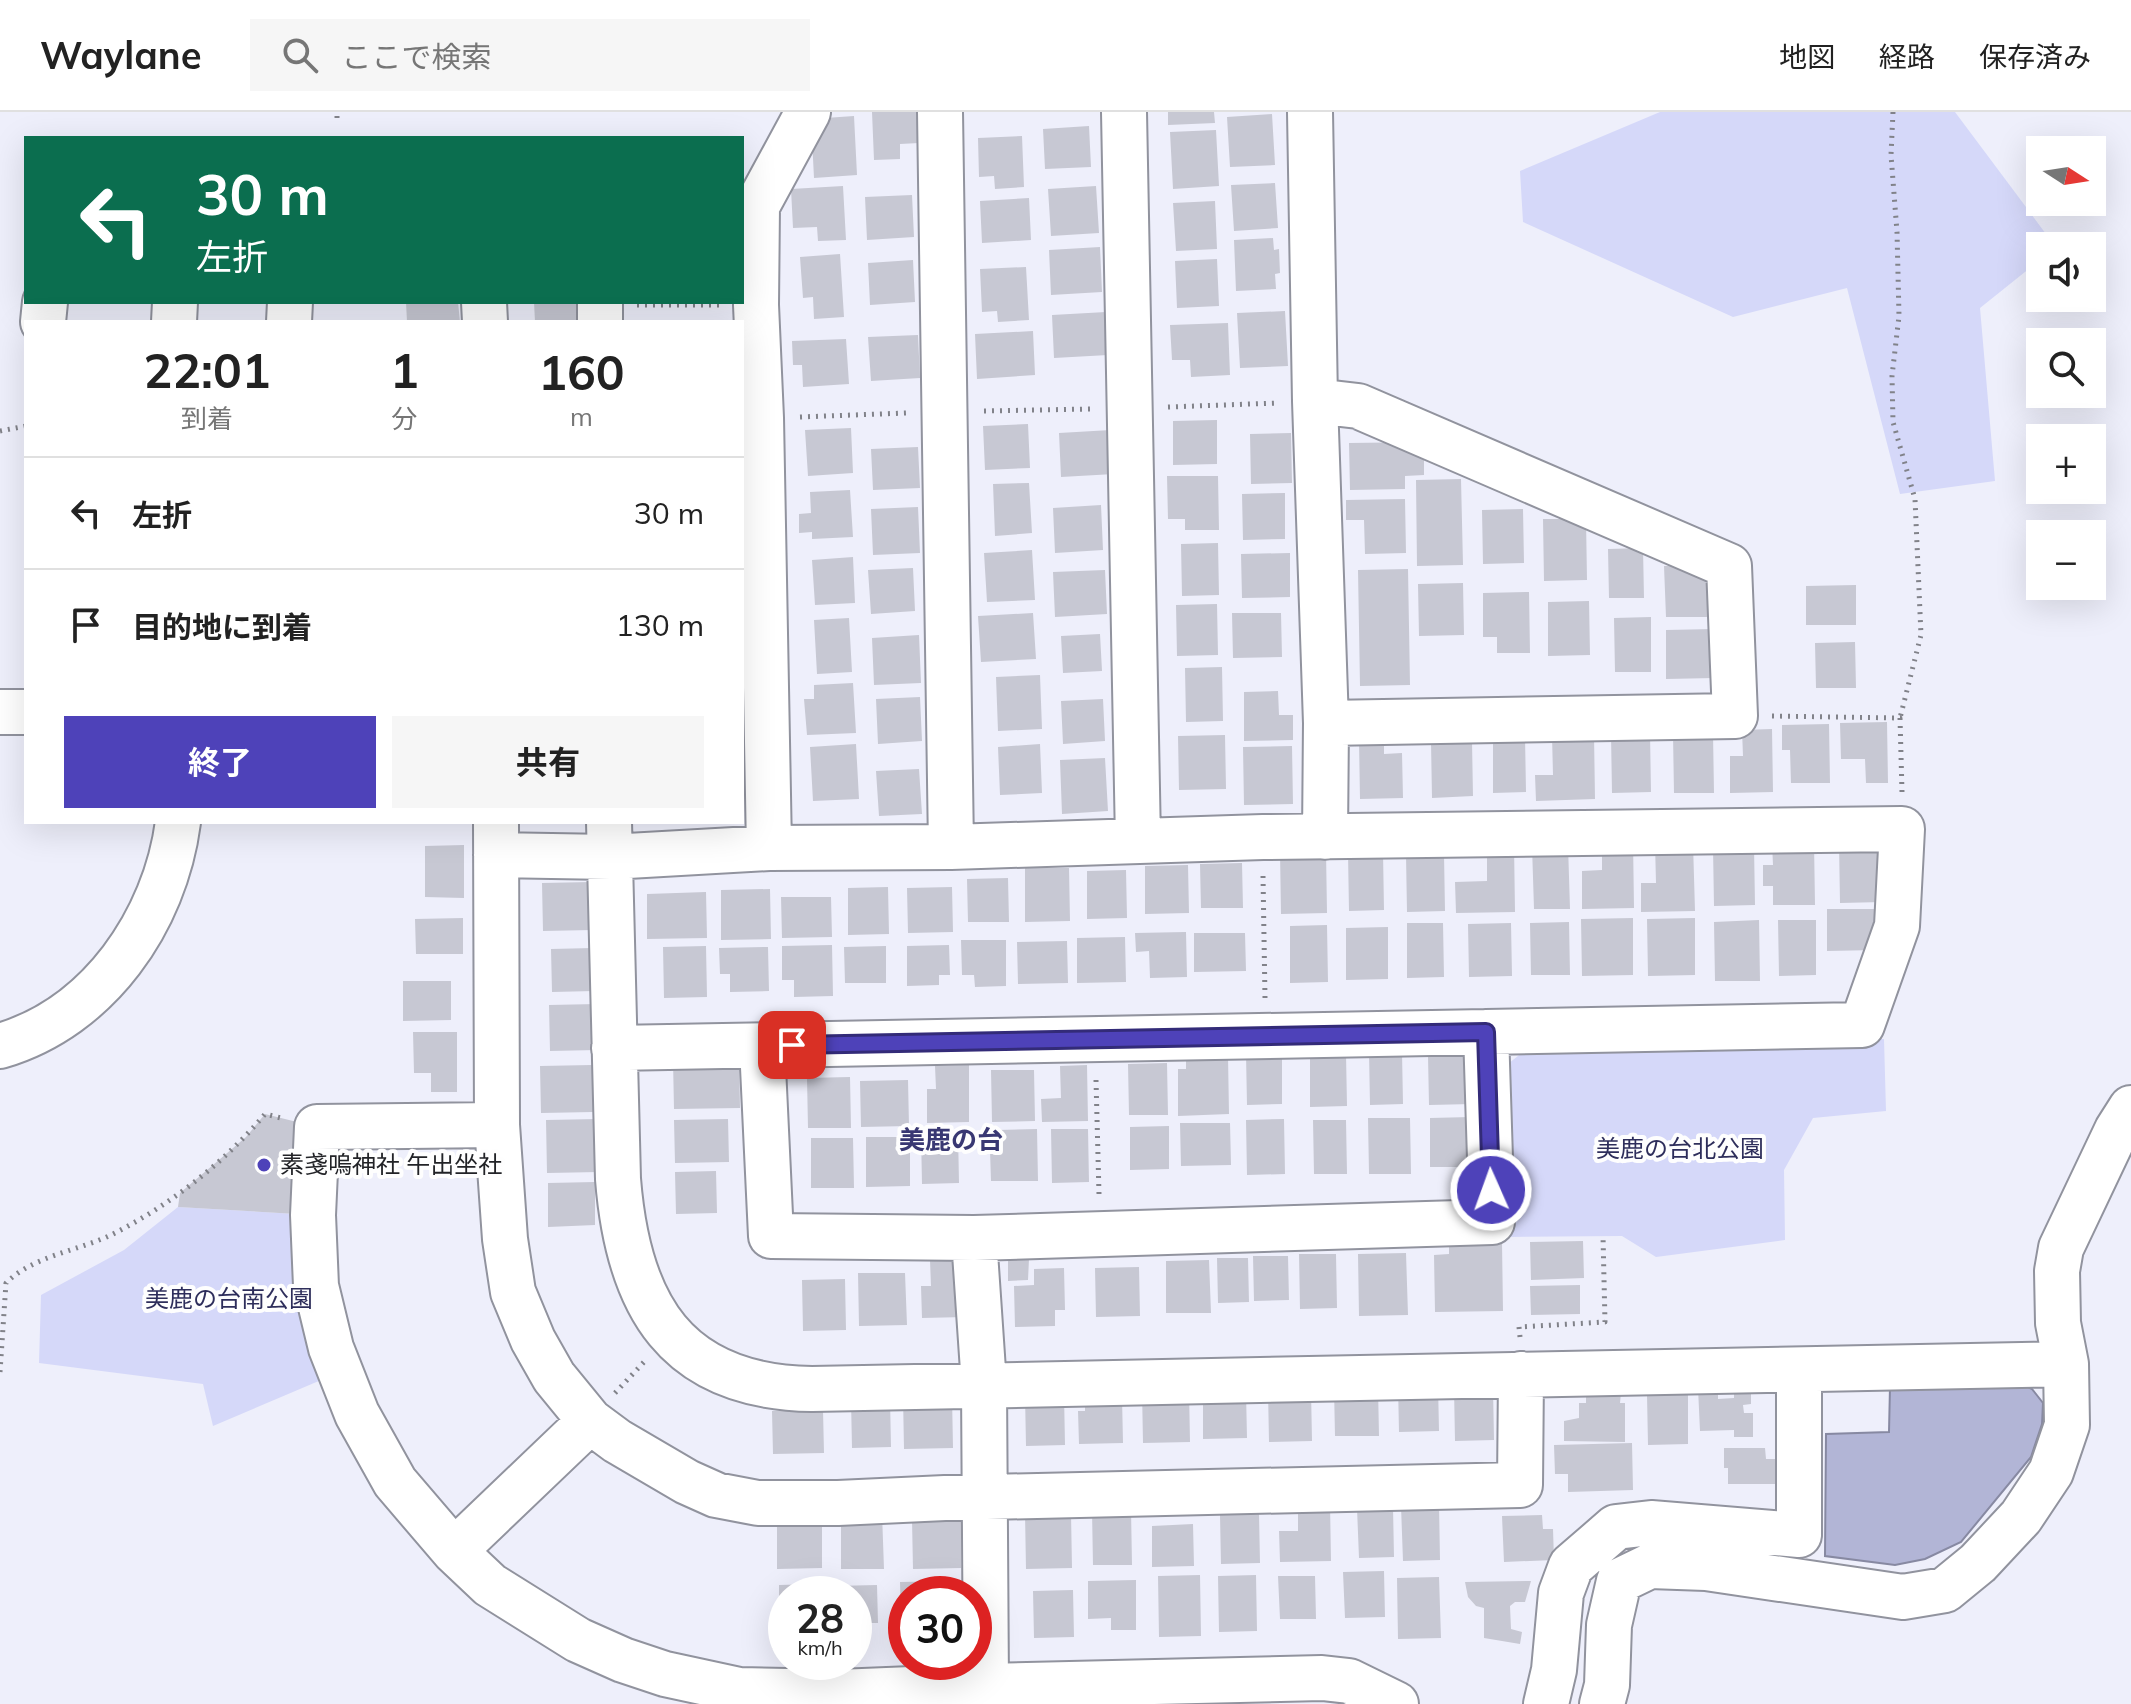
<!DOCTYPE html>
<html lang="ja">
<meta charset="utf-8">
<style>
:root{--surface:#fff;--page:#f6f6f6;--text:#222;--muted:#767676;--line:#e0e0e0;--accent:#4e42b9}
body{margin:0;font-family:Mulish,"Noto Sans JP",sans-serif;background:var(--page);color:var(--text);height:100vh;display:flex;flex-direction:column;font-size:30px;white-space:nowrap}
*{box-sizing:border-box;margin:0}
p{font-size:26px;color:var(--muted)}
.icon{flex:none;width:44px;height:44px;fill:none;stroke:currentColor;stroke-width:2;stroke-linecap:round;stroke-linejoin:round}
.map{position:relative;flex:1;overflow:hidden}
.details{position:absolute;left:24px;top:208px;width:720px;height:504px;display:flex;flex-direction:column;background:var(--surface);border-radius:0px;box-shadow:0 8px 32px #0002}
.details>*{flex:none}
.guide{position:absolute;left:24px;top:24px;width:720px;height:168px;border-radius:0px;box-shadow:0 8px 32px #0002;background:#0b6e4f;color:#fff;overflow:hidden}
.needle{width:52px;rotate:102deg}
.controls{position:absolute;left:2026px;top:24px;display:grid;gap:16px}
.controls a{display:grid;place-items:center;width:80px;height:80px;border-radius:0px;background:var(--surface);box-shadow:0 8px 32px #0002;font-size:40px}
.speed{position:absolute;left:768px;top:1464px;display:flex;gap:16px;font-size:40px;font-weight:700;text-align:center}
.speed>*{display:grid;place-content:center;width:104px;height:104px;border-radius:50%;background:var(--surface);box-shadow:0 8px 32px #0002;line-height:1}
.speed small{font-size:20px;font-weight:400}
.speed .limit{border:12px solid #d22;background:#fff;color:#111}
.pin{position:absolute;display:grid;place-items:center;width:68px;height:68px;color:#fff;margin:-34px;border-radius:16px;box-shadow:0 4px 12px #0006}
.me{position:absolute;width:88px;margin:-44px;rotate:358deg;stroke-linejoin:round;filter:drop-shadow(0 0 6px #0008)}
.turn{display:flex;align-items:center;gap:28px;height:168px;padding:0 40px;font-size:36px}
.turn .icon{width:104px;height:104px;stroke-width:2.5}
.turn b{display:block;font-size:56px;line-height:68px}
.eta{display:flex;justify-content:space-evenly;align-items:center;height:136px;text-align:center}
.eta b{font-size:48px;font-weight:700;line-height:56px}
.primary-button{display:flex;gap:16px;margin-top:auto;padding:16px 40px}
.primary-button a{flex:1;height:92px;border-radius:0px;background:var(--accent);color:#fff;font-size:32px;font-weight:700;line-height:92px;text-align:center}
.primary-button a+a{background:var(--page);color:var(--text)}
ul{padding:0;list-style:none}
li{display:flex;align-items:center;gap:24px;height:112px;padding:0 40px;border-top:2px solid var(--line)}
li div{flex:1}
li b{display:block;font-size:30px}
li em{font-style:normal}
header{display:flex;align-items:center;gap:48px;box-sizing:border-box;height:112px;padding:0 40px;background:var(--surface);border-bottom:2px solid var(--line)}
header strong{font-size:38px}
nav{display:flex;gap:44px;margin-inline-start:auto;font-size:28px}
.search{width:560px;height:72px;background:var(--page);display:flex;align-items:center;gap:20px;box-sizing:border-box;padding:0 28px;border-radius:0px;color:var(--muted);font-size:30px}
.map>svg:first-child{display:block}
.green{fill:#d5d8f9}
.water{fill:#b2b5d6;stroke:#8789a2;stroke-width:2}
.building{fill:#c7c8d3}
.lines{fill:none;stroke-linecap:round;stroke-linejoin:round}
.minor-casing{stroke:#91939e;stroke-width:48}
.path{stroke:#818289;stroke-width:5;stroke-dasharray:2 6;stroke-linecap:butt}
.minor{stroke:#fff;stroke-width:44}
.route-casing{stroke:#332b78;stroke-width:20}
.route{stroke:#4e42b9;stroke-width:14}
.poi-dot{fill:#4e42b9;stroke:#fefefe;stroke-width:3}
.labels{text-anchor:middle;stroke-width:8;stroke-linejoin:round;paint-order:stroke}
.park-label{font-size:24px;fill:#2e2e5b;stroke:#fefefe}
.poi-label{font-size:24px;fill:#222327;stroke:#fefefe;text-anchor:start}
.neighbourhood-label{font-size:26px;font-weight:bold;fill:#393873;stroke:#fefefe}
</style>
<header>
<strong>Waylane</strong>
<div class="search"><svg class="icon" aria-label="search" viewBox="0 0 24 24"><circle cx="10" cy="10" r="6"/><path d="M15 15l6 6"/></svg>ここで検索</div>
<nav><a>地図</a><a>経路</a><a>保存済み</a></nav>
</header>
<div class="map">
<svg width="2131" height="1592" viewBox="0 0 2131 1592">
<rect width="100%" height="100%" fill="#eeeffb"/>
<path class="green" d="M1660,0H1955L2055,134H2040V148L1980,196L1995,369L1900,382L1847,176L1733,205L1523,110L1520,59Z
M1884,927L1886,999L1813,1006L1784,1058L1785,1128L1656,1145L1622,1124L1508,1125V952L1529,935Z
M178,1095L313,1103L340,1260L213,1314L203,1272L39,1251L41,1183L124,1138Z"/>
<path class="water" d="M2016,1269L2032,1277L2043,1291L2042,1312L2031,1345L1961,1430L1925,1447L1895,1453L1825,1444L1826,1322L1889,1320L1890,1275Z"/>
<path class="building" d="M872,0H918L919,31L900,32V47L874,48Z
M1168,0H1214L1215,11L1168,13Z
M1272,2L1275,53L1230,55L1227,5Z
M854,4L857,63L814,66L811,7Z
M1089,14L1091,55L1045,57L1043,17Z
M1216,18L1219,74L1173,77L1170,20Z
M1022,24L1024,75L995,77L994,64L979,65L978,26Z
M1275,71L1278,116L1234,119L1231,73Z
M843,74L846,128L818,129L817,115L793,116L791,77Z
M1096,74L1099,121L1051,124L1048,77Z
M912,83L914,125L867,128L865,85Z
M1029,86L1031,128L982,131L980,89Z
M1215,89L1217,137L1176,139L1173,91Z
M1273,126L1274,138L1279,137L1280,161L1275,162L1276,177L1236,179L1234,128Z
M1100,135L1102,180L1051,183L1049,138Z
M840,142L844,205L814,207L813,185L803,186L800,145Z
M1217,147L1219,194L1177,196L1175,149Z
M913,148L915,190L870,193L868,151Z
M1026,155L1029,208L998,210L997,199L982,200L980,157Z
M406,190H458L460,210H407Z
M534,190H577L578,210H535Z
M1285,199L1288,254L1240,256L1237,201Z
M1106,200L1108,243L1054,246L1052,203Z
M1228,211L1230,263L1191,265L1190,248H1172L1170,213Z
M1033,219L1035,263L977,267L975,222Z
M918,223L920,266L871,269L868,225Z
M846,227L849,272L803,275L802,253H793L792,229Z
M1217,308V352L1173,353V309Z
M1028,312L1030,356L985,358L983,314Z
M851,316L853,361L808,364L805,318Z
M1111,318L1114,362L1061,365L1059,321Z
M1291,321L1292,371L1251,372L1250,322Z
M1424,330V363L1405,364V377L1350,378L1349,331Z
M918,335L920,376L873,378L871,337Z
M1167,364H1218L1219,418H1185V407H1168Z
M1461,367L1463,453L1417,454L1416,368Z
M1029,371L1032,421L995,424L993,372Z
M850,378L853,425L812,427V420L799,421V402L811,401L810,380Z
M1285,381V427L1243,428L1242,382Z
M1405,387L1406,441L1365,442L1364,408H1346V388Z
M1101,393L1103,438L1055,441L1053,396Z
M918,395L920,441L873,443L871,397Z
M1523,397L1524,451L1483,452L1482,398Z
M1543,407H1586L1587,468L1544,469Z
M1218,431L1219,483L1182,484L1181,432Z
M1643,436L1644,486H1609L1608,437Z
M1032,438L1035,488L987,490L984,441Z
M1290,441V485L1242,486L1241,442Z
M853,445L855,491L815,493L812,448Z
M1710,453L1711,505H1666L1664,454Z
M913,456L915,499L871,502L868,458Z
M1408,457L1410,573L1360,574L1358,458Z
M1105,458L1107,502L1055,505L1053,460Z
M1463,471L1464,523L1419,524L1418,472Z
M1856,473V513H1806V474Z
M1529,480L1530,541H1497V525H1483V481Z
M1589,489L1590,543L1548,544V490Z
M1217,492L1218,543L1177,544L1176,493Z
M1033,501L1036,547L981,550L978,504Z
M1232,501H1281L1282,545L1233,546Z
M1651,505V560H1615L1614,506Z
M849,506L852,560L817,562L814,508Z
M1714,517V566L1666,567V518Z
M1100,522L1102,559L1063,561L1061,524Z
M919,523L921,571L874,573L872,526Z
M1855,530L1856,576H1816L1815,531Z
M1222,555L1223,609L1186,610L1185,556Z
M1040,563L1042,617L998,619L996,565Z
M853,571L856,621L807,623L804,587H814V573Z
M1278,579L1279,603H1293V628L1244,629V580Z
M920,585L922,629L878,632L876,587Z
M1103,587L1105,629L1063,632L1061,589Z
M1887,610L1888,671H1866L1865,647H1841L1840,611Z
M1829,612L1830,671H1791L1790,638H1782V613Z
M1772,617L1773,680L1730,681V644H1743L1742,618Z
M1650,621L1651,680L1612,681L1611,622Z
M1713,621L1714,681H1674L1673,622Z
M1594,622L1595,687L1536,689L1535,663H1553L1552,623Z
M1225,623L1226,677L1179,678L1178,624Z
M1525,624L1526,680L1493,681V625Z
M1384,627V642L1402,641L1403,686L1360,687L1359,628Z
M1472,629L1473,684L1432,686L1431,630Z
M856,632L859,687L813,689L810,635Z
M1040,632L1042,681L1000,683L998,635Z
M1292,634L1293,692L1244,693L1243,635Z
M1105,646L1108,699L1062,702L1060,648Z
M919,657L922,702L879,704L876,659Z
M1633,728L1634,796L1582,797V759L1602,758V729Z
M1814,730L1815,793H1773V774H1763V753H1773L1772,731Z
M1655,731H1693L1695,799L1641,800V771H1656Z
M1839,731H1882L1883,790L1840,791Z
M1514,732L1515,800L1456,801L1455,770L1487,769V733Z
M464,733V786L425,785V734Z
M1568,733L1570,797H1534L1532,734Z
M1754,734L1755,793L1714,794L1713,735Z
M1280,739H1326L1327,801L1281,802Z
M1383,740L1384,798L1349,799L1348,741Z
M1444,742L1445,799L1407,800L1406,743Z
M1242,751L1243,796H1201L1200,752Z
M1188,753L1189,801L1145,802V754Z
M1025,756H1069L1070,809L1025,810Z
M1126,758L1127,806L1087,807V759Z
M1008,766L1009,810H968L967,767Z
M591,770L592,818L543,819L542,771Z
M888,775L889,822L848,823V776Z
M952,775L953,820L908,821L907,776Z
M770,777L771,827L721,828V778Z
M706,780L707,826L647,827V782Z
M781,785H831L832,825L782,826Z
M1827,797H1875L1876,838L1827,839Z
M463,806V842H416L415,807Z
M1633,806V863L1582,864L1581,807Z
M1695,806V863L1648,864L1647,807Z
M1759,808L1760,869H1715L1714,810Z
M1778,808H1816V863L1779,864Z
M1569,810L1570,863H1531L1530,811Z
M1407,811H1443L1444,865L1407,866Z
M1511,811L1512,864L1469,865L1468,812Z
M1327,813L1328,870L1290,871V814Z
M1388,815V867L1346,868V816Z
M1186,820L1187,865L1150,866L1149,839L1136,840L1135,821Z
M1194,821H1245L1246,859L1194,860Z
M1125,825L1126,870L1077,871V826Z
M961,828H1006V874L975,875L974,863H962Z
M1067,829L1068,871L1018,872L1017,830Z
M832,833L833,884L794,885V868H782V834Z
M949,833L950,863H939V873L907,874V834Z
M706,834L707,885L664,886L663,835Z
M886,834V871H845L844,835Z
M768,835L769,879L730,880V862H720L719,836Z
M593,836L594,879L552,880L551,837Z
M403,869H451V908L403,909Z
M597,892V938L550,939L549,893Z
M413,920H457V980H431V961H414Z
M1369,940H1402L1403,992L1370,993Z
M1282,941V992L1247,993L1246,942Z
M1310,942H1346L1347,994L1310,995Z
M1471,943L1472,992L1429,993L1428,944Z
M1228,944L1229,1002L1178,1004V957H1186V945Z
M739,946L740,996L674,997L673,948Z
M1167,951L1168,1003H1129L1128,952Z
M592,953L593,1000L541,1001L540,954Z
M969,953V1010L927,1011V977H936L935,954Z
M1087,953L1088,1009L1042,1010L1041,987L1061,986L1060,954Z
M991,958H1034L1035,1009L992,1010Z
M850,965L851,1016H808L807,966Z
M908,968L909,1014L861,1015L860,969Z
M265,1002L317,1015L313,1103L178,1095L180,1081L246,1025Z
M1471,1005L1472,1055H1430V1006Z
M1368,1006H1410L1411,1062H1369Z
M598,1007L599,1060L547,1061L546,1008Z
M728,1007L729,1050L675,1051L674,1008Z
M1284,1007L1285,1062L1247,1063L1246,1008Z
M1313,1008H1346L1347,1062H1314Z
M1180,1011H1230L1231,1053L1181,1054Z
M1169,1014V1057L1130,1058V1015Z
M1037,1017L1038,1069H991L990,1038L998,1037V1018Z
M1051,1017H1088L1089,1070L1052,1071Z
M958,1021L959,1071L922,1072L921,1022Z
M866,1025H910V1074L866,1075Z
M811,1026H853L854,1076H811Z
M716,1059L717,1101L676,1102L675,1060Z
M595,1070V1113L548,1115V1071Z
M1583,1129L1584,1166L1531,1168L1530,1130Z
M1502,1130L1503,1199L1435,1200L1434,1143L1449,1142V1131Z
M1406,1141L1408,1203L1359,1204L1358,1142Z
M1299,1142H1336L1337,1196L1300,1197Z
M1253,1144H1288L1289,1188L1254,1189Z
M1217,1146H1248L1249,1190L1218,1191Z
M964,1147L965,1205L922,1206L921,1174H931L930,1148Z
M1029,1147L1028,1168L1008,1169V1148Z
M1209,1148L1211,1201H1166V1149Z
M1139,1155L1140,1204L1096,1205L1095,1156Z
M1064,1156L1065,1198H1055V1214L1015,1215L1014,1174L1034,1173V1157Z
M858,1161H905L907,1213L859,1214Z
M845,1167L846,1218L803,1219L802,1168Z
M1580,1173V1202L1531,1203L1530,1174Z
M1438,1272L1439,1319L1399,1320L1398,1273Z
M1734,1274H1751V1292L1743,1293L1744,1301H1753V1325H1734V1318L1700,1319L1698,1276H1718V1287L1734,1286Z
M1378,1275L1379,1324H1335L1334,1276Z
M1454,1276H1493L1494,1328L1455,1329Z
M1142,1278H1189L1190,1330L1143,1331Z
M1268,1278H1311L1312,1329L1269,1330Z
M1246,1280L1247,1326L1203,1327V1281Z
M1586,1281H1621L1620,1291H1625V1330L1564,1329V1309L1579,1306V1291H1586Z
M1064,1282L1065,1333L1026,1334L1025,1283Z
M1688,1282V1332L1648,1333L1647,1283Z
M903,1284H952L953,1336L904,1337Z
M1085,1285H1122L1123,1331L1079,1332L1078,1299H1085Z
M890,1287L891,1335L852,1336L851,1288Z
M823,1298L824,1341L773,1342L772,1299Z
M1632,1331L1633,1378L1568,1380V1362H1555L1554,1333Z
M1724,1336H1765L1766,1347H1778V1372H1728V1356H1724Z
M1298,1391H1330L1331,1449L1280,1450L1279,1419H1298Z
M1439,1392L1440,1448L1403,1449L1401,1394Z
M1393,1395L1394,1445L1359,1446L1357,1396Z
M1131,1397L1132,1453H1093L1092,1398Z
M882,1401L884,1457H841V1402Z
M1025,1401H1071L1072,1456L1026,1457Z
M777,1402H822V1456L777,1457Z
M1259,1402L1260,1451L1221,1452L1220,1403Z
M1542,1403L1543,1417H1553L1554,1448L1504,1450L1502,1404Z
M961,1406V1456L913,1457L912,1407Z
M1193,1412L1194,1454L1152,1455V1414Z
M1384,1459L1385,1505L1345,1506L1343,1460Z
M1200,1463L1201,1524L1159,1525L1158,1464Z
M1256,1463L1257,1519L1219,1520L1218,1464Z
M1278,1464H1315L1316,1507H1280Z
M1439,1465L1441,1526L1398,1527L1397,1466Z
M1136,1468V1518H1111V1506L1088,1507V1469Z
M954,1469V1482H906V1505H901L900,1470Z
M1531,1469L1525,1490H1515L1510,1494L1511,1517L1522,1520L1520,1532L1484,1526V1496L1476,1494L1468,1485L1465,1470Z
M817,1472V1482H786V1536L772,1537L771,1500L779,1501V1473Z
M877,1473L878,1511H854V1482H835V1474Z
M1073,1478L1074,1525L1034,1526L1033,1479Z"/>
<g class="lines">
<defs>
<path id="minor" d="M940,0L951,735
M1124,0L1138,729
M1310,0L1315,289L1326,611L1325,725
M484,190L485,210
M600,190V210
M43,210L45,190
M174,210L175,190
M289,210L290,190
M1315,289L1358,294L1729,454L1735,604L1326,611
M0,600H26
M496,710L497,1013L505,1127L513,1180L533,1228L554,1265L590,1309L617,1329L687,1370L716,1383L758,1391H838L945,1386L1520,1373L1521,1262
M609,710L618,1067C628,1193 675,1275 812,1277L2066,1252
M769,736L761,306L756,193L757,94L808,0
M496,743L610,745L769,736L951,735L1263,725L1902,717L1897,814L1862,913L614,936
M0,934C99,905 165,809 178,710
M762,934L771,1124L974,1126L1492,1110L1486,920
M497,1013L317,1015L313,1103L316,1174L331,1236L357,1302L395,1370L454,1439L490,1473L578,1528L623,1548L665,1562L739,1578L838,1580L986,1574L1322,1566L1349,1569L1396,1592
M974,1126L984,1273L986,1574
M454,1439L590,1309
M1546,1592L1554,1558L1561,1481L1571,1454L1616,1415L1651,1411L1799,1423V1258
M1602,1592L1607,1573L1609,1513L1619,1469L1650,1454L1706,1456L1903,1485L1945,1478L1978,1451L2021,1405L2051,1360L2067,1313L2066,1252L2058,1211L2057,1159L2061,1136L2117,1018L2131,996"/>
</defs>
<use href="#minor" class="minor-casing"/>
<path class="path" d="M1893,0L1891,43L1897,120L1899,204L1892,264L1893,310L1915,387L1921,523L1900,606
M337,6V0
M637,193H719
M1168,295L1278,291
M984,299L1090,297
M800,305L906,301
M0,319L26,314
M1772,604L1900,606L1902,680
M1263,764L1265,886
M1096,968L1099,1082
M1520,1225L1519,1215L1605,1210L1603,1124
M0,1260L6,1171C33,1144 77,1139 111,1123C169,1094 224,1051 265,1002L281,1006
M615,1281L644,1250"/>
<use href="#minor" class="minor"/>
</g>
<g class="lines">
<defs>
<path id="route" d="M792,933L1486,920L1491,1078"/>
</defs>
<use href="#route" class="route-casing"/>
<use href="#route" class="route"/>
</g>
<circle class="poi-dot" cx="264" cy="1053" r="8"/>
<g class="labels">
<g class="park-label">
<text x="1680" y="1045">美鹿の台北公園</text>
<text x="229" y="1195">美鹿の台南公園</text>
</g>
<g class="poi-label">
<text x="280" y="1061">素戔嗚神社 午出坐社</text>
</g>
<g class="neighbourhood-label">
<text x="951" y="1037">美鹿の台</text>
</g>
</g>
</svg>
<div class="controls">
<a><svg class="needle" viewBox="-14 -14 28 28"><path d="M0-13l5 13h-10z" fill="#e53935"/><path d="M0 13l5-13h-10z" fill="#767676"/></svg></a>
<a><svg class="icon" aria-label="sound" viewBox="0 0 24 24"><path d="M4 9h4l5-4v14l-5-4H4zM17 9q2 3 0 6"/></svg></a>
<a><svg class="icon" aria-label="search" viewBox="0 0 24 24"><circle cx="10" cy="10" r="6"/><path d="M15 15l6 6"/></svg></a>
<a>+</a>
<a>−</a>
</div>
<div class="speed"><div>28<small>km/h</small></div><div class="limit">30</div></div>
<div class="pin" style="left:792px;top:933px;background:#d93025"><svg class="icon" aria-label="arrive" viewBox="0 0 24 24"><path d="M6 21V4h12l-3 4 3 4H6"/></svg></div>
<svg class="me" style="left:1491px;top:1078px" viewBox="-20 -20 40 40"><circle r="17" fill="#4e42b9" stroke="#fff" stroke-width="3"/><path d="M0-11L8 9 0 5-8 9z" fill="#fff"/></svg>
<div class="guide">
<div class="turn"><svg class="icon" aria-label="left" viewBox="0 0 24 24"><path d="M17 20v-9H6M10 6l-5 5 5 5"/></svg><div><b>30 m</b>左折</div></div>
</div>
<section class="details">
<div class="eta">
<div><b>22:01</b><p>到着</p></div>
<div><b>1</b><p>分</p></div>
<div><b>160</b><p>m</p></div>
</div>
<ul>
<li><svg class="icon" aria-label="left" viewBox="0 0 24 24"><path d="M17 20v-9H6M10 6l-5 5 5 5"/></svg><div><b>左折</b></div><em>30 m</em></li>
<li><svg class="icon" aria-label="arrive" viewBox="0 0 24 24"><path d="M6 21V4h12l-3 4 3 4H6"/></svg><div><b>目的地に到着</b></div><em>130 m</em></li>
</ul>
<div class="primary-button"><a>終了</a><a>共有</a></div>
</section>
</div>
